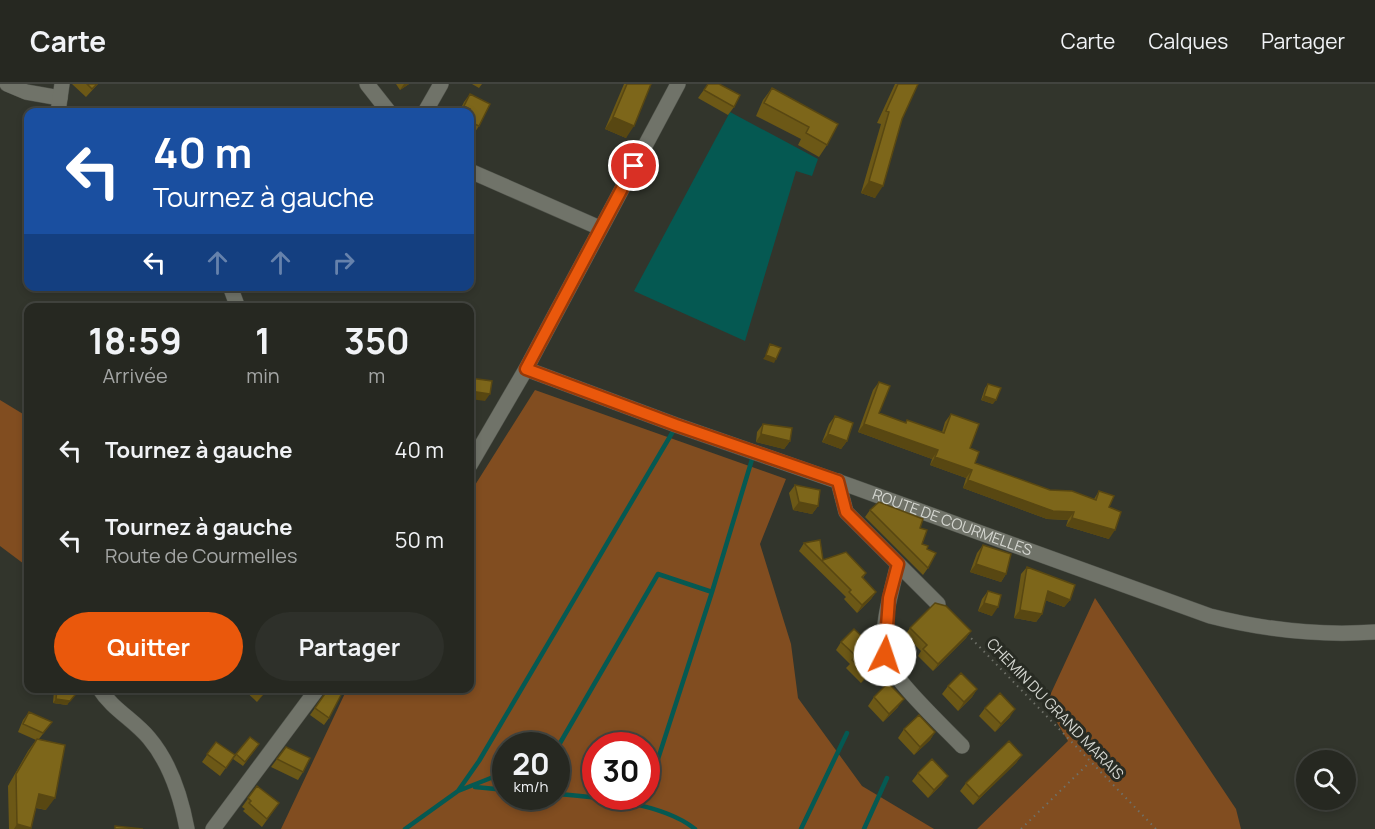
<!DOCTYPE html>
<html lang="fr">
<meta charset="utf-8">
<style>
:root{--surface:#262821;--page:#2e302a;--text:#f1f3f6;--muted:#a4a6a5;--line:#42443f;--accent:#ea580c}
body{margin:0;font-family:Manrope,sans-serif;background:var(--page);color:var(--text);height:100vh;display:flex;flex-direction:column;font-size:22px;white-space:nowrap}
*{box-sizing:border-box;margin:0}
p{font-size:20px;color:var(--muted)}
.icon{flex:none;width:33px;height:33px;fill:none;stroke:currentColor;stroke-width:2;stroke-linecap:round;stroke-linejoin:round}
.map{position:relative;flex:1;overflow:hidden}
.panel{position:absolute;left:24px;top:219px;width:450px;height:390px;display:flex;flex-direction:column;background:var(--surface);border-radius:12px;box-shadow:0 3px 9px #0003,0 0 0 2px var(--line)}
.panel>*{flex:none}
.hud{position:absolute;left:24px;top:24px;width:450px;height:183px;border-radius:12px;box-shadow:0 3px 9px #0003,0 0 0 2px var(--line);background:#1a4fa0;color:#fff;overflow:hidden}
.fabs{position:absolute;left:1296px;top:666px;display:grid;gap:12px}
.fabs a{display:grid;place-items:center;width:60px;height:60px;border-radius:50%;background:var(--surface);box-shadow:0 3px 9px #0003,0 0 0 2px var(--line);font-size:30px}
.speed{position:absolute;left:492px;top:648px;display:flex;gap:12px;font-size:30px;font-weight:700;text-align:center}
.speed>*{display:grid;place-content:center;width:78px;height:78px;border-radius:50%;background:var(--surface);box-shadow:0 3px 9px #0003,0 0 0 2px var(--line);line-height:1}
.speed small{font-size:15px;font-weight:400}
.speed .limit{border:9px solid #d22;background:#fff;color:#111}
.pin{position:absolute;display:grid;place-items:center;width:51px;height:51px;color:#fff;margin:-26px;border:3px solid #fff;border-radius:50%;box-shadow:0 2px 6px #0007}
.me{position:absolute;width:66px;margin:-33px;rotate:4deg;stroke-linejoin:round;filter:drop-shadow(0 0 4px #0008)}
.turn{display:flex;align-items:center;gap:21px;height:126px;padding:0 30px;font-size:27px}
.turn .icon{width:78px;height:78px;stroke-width:2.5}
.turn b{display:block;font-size:42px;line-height:51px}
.lanes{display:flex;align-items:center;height:57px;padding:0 30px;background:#0003;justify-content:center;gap:30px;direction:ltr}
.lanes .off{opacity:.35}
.eta{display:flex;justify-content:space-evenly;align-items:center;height:102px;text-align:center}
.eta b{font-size:36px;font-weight:700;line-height:42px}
.cta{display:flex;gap:12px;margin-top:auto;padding:12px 30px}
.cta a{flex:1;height:69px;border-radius:36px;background:var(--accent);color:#fff;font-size:24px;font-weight:700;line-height:69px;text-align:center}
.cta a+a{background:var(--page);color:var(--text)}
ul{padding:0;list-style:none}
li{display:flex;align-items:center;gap:18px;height:90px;padding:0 30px}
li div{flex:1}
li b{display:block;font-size:22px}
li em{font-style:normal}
header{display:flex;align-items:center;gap:36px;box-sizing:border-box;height:84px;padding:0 30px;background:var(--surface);border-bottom:2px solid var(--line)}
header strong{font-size:28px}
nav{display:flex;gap:33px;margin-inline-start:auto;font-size:21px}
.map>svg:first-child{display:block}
.green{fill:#814d20;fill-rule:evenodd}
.water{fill:#055952}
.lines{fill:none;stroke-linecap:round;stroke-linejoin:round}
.stream{stroke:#055952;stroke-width:4.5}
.street-casing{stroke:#4e5149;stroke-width:16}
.secondary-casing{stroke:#4e5149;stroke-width:16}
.path{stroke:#6f7169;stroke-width:2;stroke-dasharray:1.5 4.5;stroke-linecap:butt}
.street{stroke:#707369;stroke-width:15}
.secondary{stroke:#707369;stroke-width:15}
.wall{fill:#6c5816}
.shaded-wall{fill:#584712}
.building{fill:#7d661a;stroke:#584712;stroke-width:1.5}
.route-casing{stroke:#983908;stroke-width:15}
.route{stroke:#ea580c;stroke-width:10}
.labels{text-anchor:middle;stroke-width:6;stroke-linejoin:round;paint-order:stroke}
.street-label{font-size:15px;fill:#d4d6d0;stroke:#282b23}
</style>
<header>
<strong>Carte</strong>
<nav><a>Carte</a><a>Calques</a><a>Partager</a></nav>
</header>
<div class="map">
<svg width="1375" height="745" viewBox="0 0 1375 745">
<rect width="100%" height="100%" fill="#32352c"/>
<path class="green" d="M535,306L786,395L760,460L791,560L798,614L862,702L934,745H281L347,605L470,604V409ZM506,662H556V712H506ZM596,662H646V712H596Z
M0,316L28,333V483L0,462Z
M1095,514L1236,725L1241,745H977L1068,657L1046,620Z"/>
<path class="water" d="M730,28L818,75L812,92L796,87L745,257L634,207Z"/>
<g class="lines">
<path class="stream" d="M556,666L658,490L712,508L753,372
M475,703L506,706
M458,707L479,677L675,344
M556,710C597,713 663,719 695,745
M646,712L712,508
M405,745L458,707L506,688
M801,745L847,649
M864,745L887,694"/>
<defs>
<path id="street" d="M7,0L26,8L60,14
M367,0L389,28
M425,28L441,0
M470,87L600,144
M838,397L846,428L938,520
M898,480C892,504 880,546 885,571C889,592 945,644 962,662"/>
<g id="secondary">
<path d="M58,28L62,0"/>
<path d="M230,202L238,224"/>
<path id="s1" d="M526,285L676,341L851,402L1210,532C1265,546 1317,552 1375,548"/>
<path d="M470,381L526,285L678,0"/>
<path d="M99,604C112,625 134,636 149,654C171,680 181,713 187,745"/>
<path d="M213,745L318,604"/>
</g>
</defs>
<use href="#street" class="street-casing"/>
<use href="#secondary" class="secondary-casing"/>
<path class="path" d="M967,550L1156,745
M1021,745L1090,678"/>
<use href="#street" class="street"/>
<use href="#secondary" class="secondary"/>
</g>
<path class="wall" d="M72,0H98L86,13Z
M396,0H409L400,6Z
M472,0H482L479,4Z
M624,0H651L626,54L605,45Z
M708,0L734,23L728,31L698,14Z
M895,0H918L902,35L875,114L861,109L881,40L877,39Z
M772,4L827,61L819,73L798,61L801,55L756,32L763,16Z
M470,10L479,42L473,51L470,49V28H459L464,18Z
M28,46V59L23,54Z
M283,202H293L287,207Z
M879,298V329L905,339L907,336L942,348L945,338L951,330L970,364L975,379L1050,406L1094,415L1099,407L1109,423V455L1066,442L1068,436L1047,435L963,404L966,394L930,381L932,375L858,348L873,306Z
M988,300L993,320L981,316L985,304Z
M835,332L847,357L841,365L822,358L829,340Z
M763,340L790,357L784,365L756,358L757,348Z
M795,401L818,422L812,430L793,426L789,409Z
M870,426L920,444L922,460L927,465L928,484L923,491L865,433Z
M804,459L823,476L866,489L863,494L876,508L871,515L857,529L844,515L846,513L799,467Z
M983,461L1006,490L1001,498L970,488L977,469Z
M1027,483L1070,516L1064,523L1045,516L1042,530L1036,538L1014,534L1021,490Z
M988,507L992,532L978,527L982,515Z
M910,544L971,547L966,554L933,587L918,572L921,567L905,551Z
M841,558L865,564L879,578L873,586L861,599L846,584L850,580L836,566Z
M948,602L977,605L972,613L958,627L942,610Z
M56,604H76L67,621L53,619L54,606Z
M242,604H269L257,618Z
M329,604V634L324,641L310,631Z
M874,613L898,623L883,638L868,622Z
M985,624L1010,633L995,648L979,632Z
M29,628L46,646L39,655L46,726L36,724L30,745H9L8,702L28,667L36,656L18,648L23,636Z
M904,645L935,648L930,656L914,671L898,654Z
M250,653L259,660L243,682L233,675Z
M216,658L235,671L220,692L202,678Z
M286,663L303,688L298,696L271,683Z
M1022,671L1016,679L973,721L960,707L966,699Z
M918,689L942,700L928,714L912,697Z
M257,702L279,719L262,743L243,727L245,725L242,723Z"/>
<path class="shaded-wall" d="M404,0H409L400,6Z
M613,33L634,42L626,54L605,45Z
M869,97L883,102L875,114L861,109Z
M766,271L776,275L774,279L763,275Z
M470,307L490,310L485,317L470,315Z
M984,312L996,316L993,320L981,316Z
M864,340L938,366L932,375L858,348Z
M761,350L790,357L784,365L756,358Z
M828,350L847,357L841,365L822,358Z
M935,373L972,386L966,394L930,381Z
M968,396L1074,428L1068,436L1047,435L963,404Z
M799,418L818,422L812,430L793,426Z
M1072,434L1115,446L1109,455L1066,442Z
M976,480L1006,490L1001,498L970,488Z
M1048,507L1070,516L1064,523L1042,515Z
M876,508L871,515L857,529L862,521Z
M984,519L998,523L992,532L978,527Z
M1020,526L1042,530L1036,538L1014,534Z
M971,547L966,554L933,587L938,580Z
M879,578L873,586L861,599L867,590Z
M268,604H269L257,618L263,610Z
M80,605L67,621L53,619L56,615Z
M977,605L972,613L958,627L964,618Z
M904,615L898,623L883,638L889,630Z
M1015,625L1010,633L995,648L1001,640Z
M935,648L930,656L914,671L920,663Z
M1022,671L1016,679L973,721L979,713Z
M948,692L942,700L928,714L934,706Z
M39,710L55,714L46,726L30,722Z
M17,740L31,744L30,745H14Z"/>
<path class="building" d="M87,0H97L92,5Z
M627,0H651L634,42L613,33Z
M708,0H719L740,11L734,23L704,6Z
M898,0H918L902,35L883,102L869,97L889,28L886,27Z
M772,4L838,40L827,61L806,49L809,43L764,19Z
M470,10L490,20L479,42L470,38V28H468L470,25L464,22Z
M770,260L781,264L776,275L766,271Z
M470,294L492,297L490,310L470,307Z
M879,298L890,302L879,329L906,339L907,336L944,349L951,330L979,340L970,364L979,368L975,379L1050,406L1072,407L1096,416L1099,407L1114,412L1109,423L1121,428L1115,446L1072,434L1074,428L1053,427L968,396L972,386L935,373L938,366L864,340Z
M988,300L1001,304L996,316L984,312Z
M835,332L853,339L847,357L828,350Z
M763,340L792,344L790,357L761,350Z
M795,401L820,406L818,422L799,418Z
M879,418L923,435L920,444L927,446L922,460L928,462L927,465L936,469L928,484L870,426Z
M820,456L823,476L846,468L866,489L862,493L876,508L862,521L849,508L851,506L804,459Z
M983,461L1011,470L1006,490L976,480Z
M1027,483L1075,501L1070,516L1048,507L1042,530L1020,526Z
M988,507L1001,511L998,523L984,519Z
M935,519L946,522L971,547L938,580L923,565L927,561L910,544Z
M854,545L869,559L864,564L879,578L867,590L852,576L856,572L841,558Z
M961,589L977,605L964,618L948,602Z
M888,599L904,615L889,630L874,613Z
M57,604H76L80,605L70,617L56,615Z
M256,604H268L263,610Z
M329,604H336L342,609L329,634L315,624Z
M1000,609L1015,625L1001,640L985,624Z
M29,628L52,638L43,649L23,640Z
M919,631L935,648L920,663L904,645Z
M250,653L259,660L245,678L236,670Z
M37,655L65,661L55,714L39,710L31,744L17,740L16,690Z
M1009,657L1022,671L979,713L966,699Z
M216,658L235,671L226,684L207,670Z
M286,663L310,674L303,688L277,675Z
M932,675L948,692L934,706L918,689Z
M257,702L279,719L267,735L249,719L251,717L248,714Z
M115,742L143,745H115Z"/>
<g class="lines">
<defs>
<path id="route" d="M634,82L526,285L676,341L838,397L846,428L898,480L889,514L885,571"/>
</defs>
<use href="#route" class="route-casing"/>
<use href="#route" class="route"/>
</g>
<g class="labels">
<g class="street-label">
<text dy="5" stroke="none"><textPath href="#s1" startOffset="453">ROUTE DE COURMELLES</textPath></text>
<text transform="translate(1055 625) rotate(46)" y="5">CHEMIN DU GRAND MARAIS</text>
</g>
</g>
</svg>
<div class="fabs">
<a><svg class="icon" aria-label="search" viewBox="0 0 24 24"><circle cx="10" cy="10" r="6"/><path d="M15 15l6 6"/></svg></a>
</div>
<div class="speed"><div>20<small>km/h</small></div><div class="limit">30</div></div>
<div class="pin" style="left:634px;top:82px;background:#d93025"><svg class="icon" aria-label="arrive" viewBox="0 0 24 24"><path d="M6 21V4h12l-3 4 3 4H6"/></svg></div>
<svg class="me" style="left:885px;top:571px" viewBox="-20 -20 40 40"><circle r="19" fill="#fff"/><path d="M0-13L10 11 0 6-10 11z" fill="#ea580c"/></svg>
<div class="hud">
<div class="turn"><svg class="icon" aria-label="left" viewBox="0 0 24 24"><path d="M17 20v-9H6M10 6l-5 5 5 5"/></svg><div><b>40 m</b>Tournez à gauche</div></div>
<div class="lanes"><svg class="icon" aria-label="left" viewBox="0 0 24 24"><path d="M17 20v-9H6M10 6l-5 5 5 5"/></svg><svg class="icon off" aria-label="ahead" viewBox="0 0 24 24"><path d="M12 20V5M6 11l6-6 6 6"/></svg><svg class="icon off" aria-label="ahead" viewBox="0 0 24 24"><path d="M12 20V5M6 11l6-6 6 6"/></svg><svg class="icon off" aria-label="right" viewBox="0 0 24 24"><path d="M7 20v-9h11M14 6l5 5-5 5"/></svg></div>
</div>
<section class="panel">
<div class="eta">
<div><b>18:59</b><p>Arrivée</p></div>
<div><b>1</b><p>min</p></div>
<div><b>350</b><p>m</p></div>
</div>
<ul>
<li><svg class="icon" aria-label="left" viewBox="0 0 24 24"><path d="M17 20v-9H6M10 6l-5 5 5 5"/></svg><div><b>Tournez à gauche</b></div><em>40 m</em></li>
<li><svg class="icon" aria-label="left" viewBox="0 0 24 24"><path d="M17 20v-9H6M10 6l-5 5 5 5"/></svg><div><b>Tournez à gauche</b><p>Route de Courmelles</p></div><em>50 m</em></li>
</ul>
<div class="cta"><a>Quitter</a><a>Partager</a></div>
</section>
</div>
